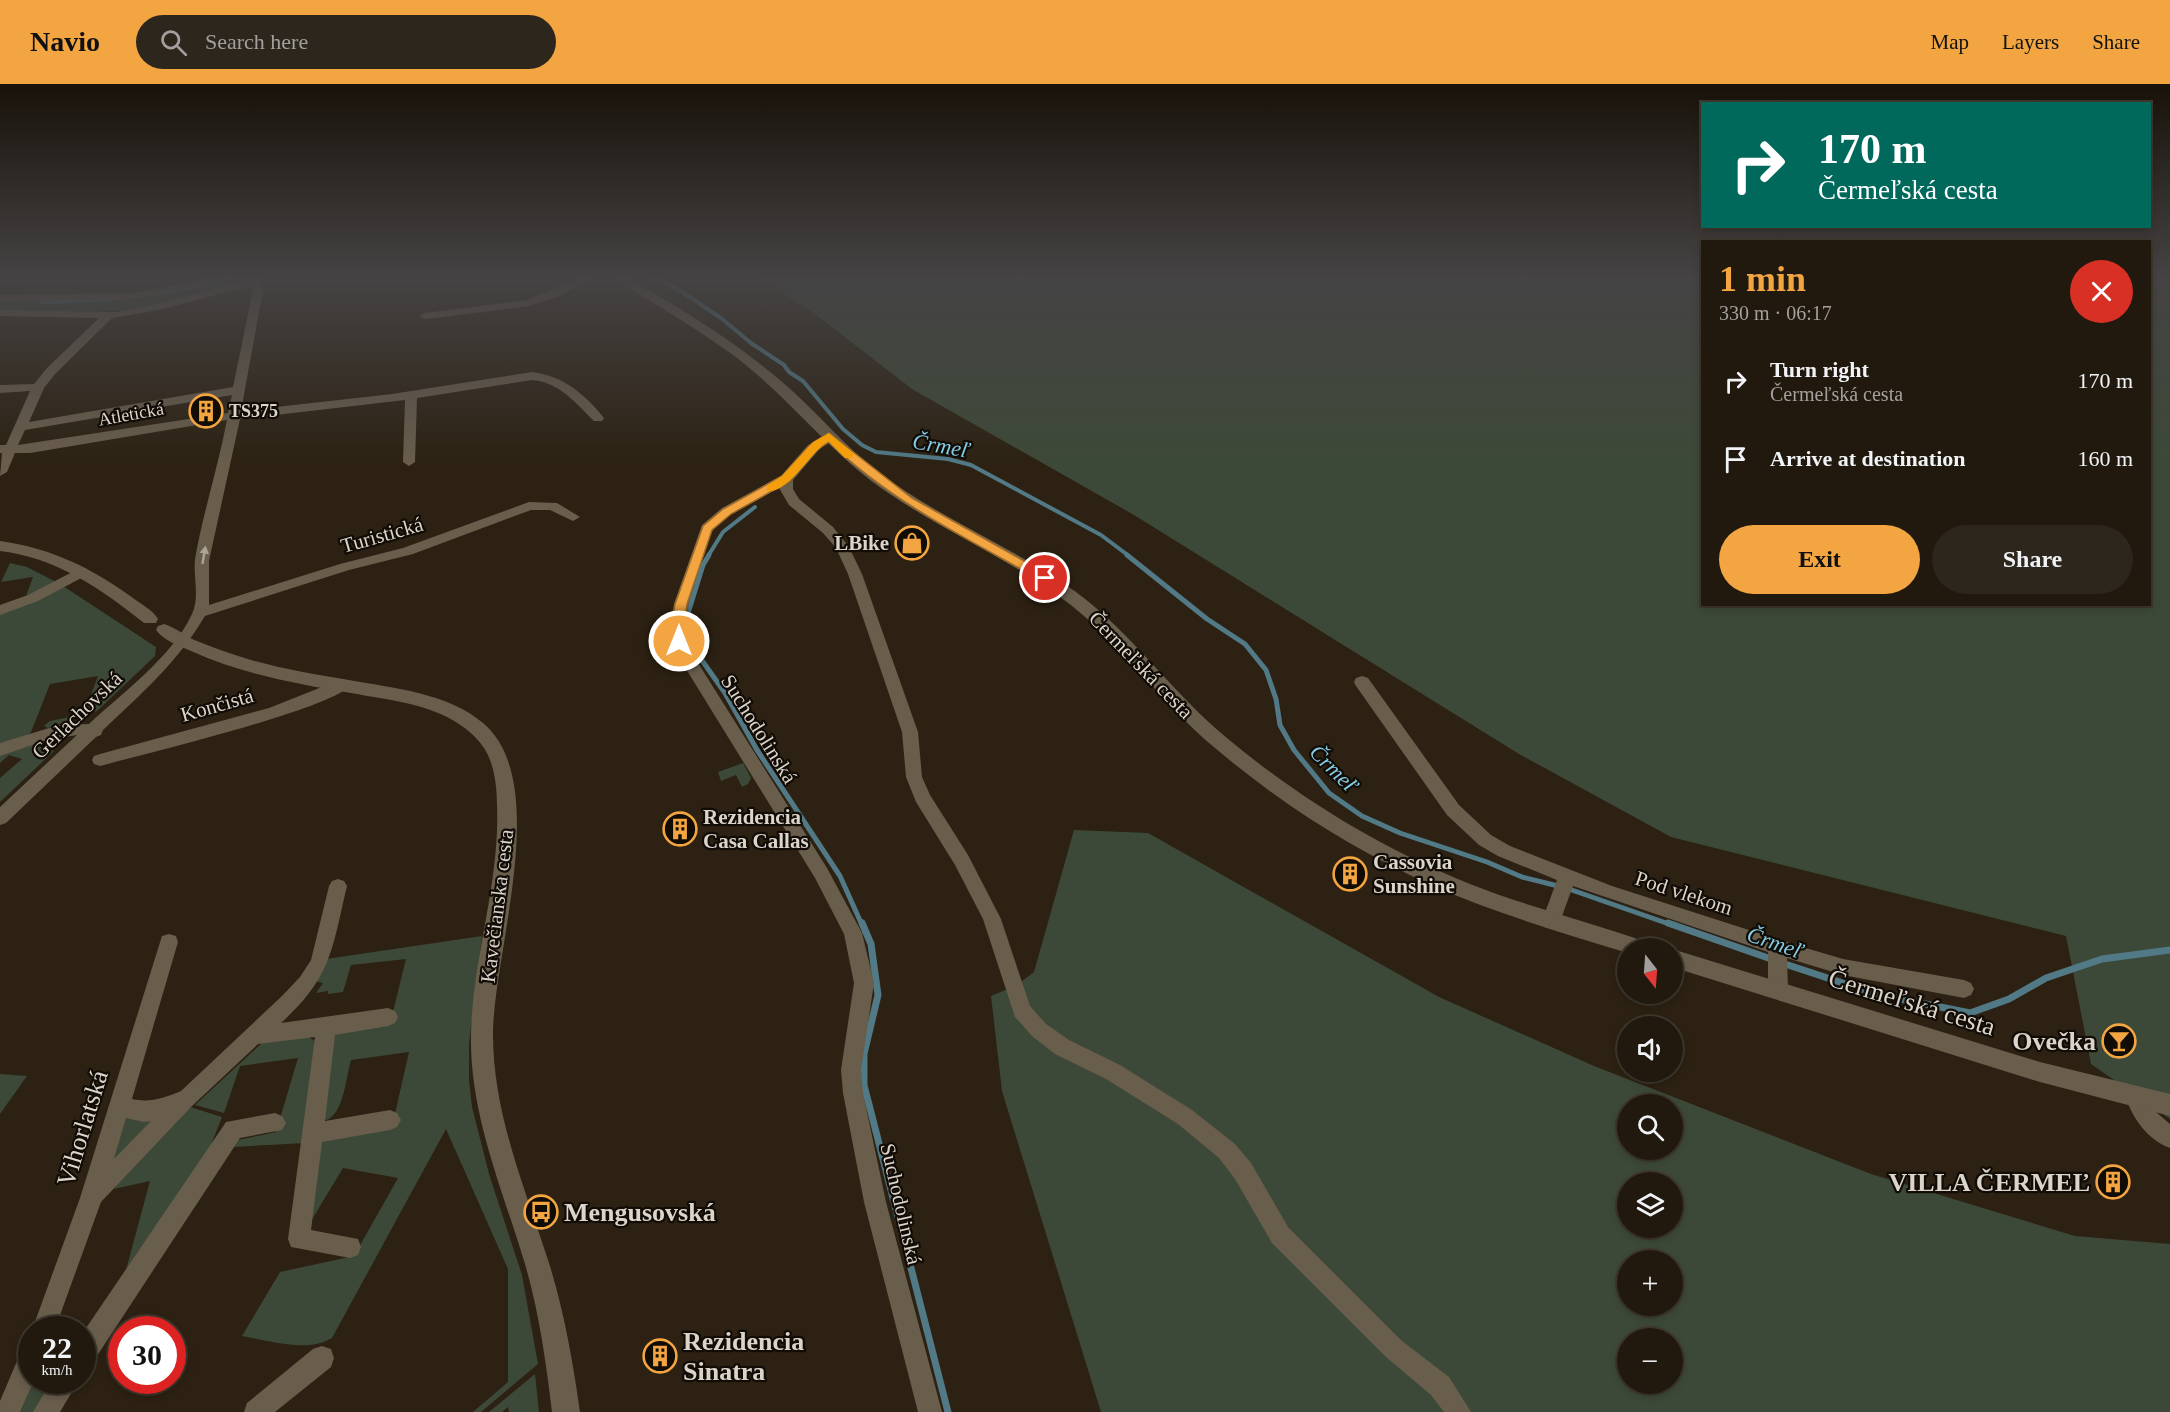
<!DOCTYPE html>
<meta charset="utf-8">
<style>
:root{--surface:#21190e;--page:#2d261c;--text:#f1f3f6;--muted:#a2a09e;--line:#3e382e;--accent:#f2a541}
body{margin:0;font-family:Georgia,serif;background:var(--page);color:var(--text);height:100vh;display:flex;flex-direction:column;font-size:22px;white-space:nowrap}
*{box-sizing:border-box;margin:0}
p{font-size:20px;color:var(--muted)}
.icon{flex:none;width:33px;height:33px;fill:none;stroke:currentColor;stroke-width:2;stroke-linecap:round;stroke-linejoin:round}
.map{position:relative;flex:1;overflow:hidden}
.panel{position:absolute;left:1701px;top:156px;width:450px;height:366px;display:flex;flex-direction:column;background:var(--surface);border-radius:0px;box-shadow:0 3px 9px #0003,0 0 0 2px var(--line)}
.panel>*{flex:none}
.banner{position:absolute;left:1701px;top:18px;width:450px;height:126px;border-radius:0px;box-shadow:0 3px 9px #0003,0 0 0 2px var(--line);background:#00695c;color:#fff;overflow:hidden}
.needle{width:39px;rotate:163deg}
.tools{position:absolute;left:1617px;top:854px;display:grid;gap:12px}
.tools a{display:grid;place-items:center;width:66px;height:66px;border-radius:50%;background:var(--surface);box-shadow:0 3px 9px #0003,0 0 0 2px var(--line);font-size:30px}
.speed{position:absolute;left:18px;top:1232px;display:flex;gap:12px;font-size:30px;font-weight:700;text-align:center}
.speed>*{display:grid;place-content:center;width:78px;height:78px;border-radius:50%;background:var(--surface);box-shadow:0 3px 9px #0003,0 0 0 2px var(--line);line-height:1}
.speed small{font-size:15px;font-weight:400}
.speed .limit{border:9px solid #d22;background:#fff;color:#111}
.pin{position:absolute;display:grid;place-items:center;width:51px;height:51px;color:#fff;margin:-26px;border:3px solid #fff;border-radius:50%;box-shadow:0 2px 6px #0007}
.me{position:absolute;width:66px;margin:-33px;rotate:0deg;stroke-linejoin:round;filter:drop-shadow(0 0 4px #0008)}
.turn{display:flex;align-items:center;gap:21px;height:126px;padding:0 18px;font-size:27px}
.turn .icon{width:78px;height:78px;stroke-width:2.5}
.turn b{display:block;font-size:42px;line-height:51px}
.round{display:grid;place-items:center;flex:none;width:63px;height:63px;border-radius:32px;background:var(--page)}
.head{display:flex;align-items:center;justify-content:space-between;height:102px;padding:0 18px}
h1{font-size:36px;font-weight:700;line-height:45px;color:var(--accent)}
.cta{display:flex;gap:12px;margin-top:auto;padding:12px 18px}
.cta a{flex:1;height:69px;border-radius:36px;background:var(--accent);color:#111;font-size:24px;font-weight:700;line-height:69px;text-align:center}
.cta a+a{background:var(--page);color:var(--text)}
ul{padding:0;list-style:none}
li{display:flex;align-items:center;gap:18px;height:78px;padding:0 18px}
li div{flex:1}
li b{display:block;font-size:22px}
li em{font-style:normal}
header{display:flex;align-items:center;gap:36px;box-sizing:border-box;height:84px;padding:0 30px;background:var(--accent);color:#111}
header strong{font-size:28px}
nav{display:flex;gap:33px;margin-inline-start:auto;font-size:21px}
.search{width:420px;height:54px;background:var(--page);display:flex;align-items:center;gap:15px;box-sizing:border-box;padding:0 21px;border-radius:33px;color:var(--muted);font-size:22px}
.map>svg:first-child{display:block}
.green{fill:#3d4938;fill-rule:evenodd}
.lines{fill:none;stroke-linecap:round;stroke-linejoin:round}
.stream-far2{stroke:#517986;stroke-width:4}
.stream-far1{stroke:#517986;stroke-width:5}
.stream{stroke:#517986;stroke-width:7}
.street{fill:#695d4c;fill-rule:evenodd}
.secondary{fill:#695d4c;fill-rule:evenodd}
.oneway{fill:#ada498}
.route{fill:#f2a541;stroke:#9d6b2a;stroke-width:1.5}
.slow{fill:#f59e0b}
.labels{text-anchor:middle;stroke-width:4.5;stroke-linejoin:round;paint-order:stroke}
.far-poi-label{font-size:18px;font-weight:bold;fill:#dbd4cb;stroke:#110c06;text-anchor:start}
.far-street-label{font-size:18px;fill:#dbd4cb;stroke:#110c06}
.street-label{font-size:21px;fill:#dbd4cb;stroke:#110c06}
.poi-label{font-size:21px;font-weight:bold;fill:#dbd4cb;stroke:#110c06;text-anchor:start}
.water-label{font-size:22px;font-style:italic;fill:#85cce4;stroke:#110c06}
.near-street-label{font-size:26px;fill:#dbd4cb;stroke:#110c06}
.near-poi-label{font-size:26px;font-weight:bold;fill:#dbd4cb;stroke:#110c06;text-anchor:end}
</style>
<header>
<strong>Navio</strong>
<div class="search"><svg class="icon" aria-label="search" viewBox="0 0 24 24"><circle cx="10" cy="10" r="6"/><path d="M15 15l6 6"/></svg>Search here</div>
<nav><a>Map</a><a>Layers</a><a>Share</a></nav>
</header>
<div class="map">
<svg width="2170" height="1328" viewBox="0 0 2170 1328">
<rect width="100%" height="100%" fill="#2c2112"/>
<path class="green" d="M225,194L251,195L195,212L125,227H0V215C75,216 152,214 225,194Z
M760,194H1702V520H2150V194H2170V1035L2091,980L2066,852L1671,753L1519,670L1134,431L912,305L815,230Z
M10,479L27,483L58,499L26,512L33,493L1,498Z
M63,502L156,563L155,572L97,627L48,644L44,642L50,637L84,630L98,592L50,600L31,648L27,652L0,661V528Z
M32,660L54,667L0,718V694L22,675L9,671L0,679V670Z
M743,679L751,694L748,700L742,703L736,691L721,697L718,688Z
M1074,746L1148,749L1439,913L1594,982L1871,1090L2075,1152L2170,1160V1328H1101L1002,1007L991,912L1017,901L1034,888ZM1628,1020H1672V1065H1628ZM1628,1098H1672V1143H1628ZM1628,1176H1672V1221H1628ZM1628,1254H1672V1299H1628Z
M482,852L469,960V996L472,1023L489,1090L522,1191L538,1280L481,1328H473L508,1298V1185L446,1045L332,1254C306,1269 271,1257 242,1252L280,1188L354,1172L398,1094L343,1084L311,1137L319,1061L323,1057L392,1043L409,968L351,976C346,993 344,1028 327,1036L323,1035L334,952L337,949L390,940L406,875L351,881L343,908L328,910V907L316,909L323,899L314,897L326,875Z
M308,953L315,957L305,1059L234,1063L194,1124H189L238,1056L276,1048L298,974L240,982L224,1029L195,1021L263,958Z
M0,990L27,992L0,1030Z
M187,1022L222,1033L203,1081L83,1261L87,1242L93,1240L96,1229L103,1227L106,1216L111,1215L115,1202L122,1201L150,1097L114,1105L135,1073Z
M168,1026L113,1078L126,1032Z
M535,1290L539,1328H509L508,1323L502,1328H489Z
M33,1296H59L38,1328H20Z"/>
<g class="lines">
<path class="stream-far2" d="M654,194L679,206L721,234L751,259L784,281L789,288L803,297L843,345L862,361L876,368L948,375L971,381L1101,451L1129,472
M41,218C106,217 169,211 232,194
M708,472L723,448L755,423"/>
<path class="stream-far1" d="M709,471L703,481L688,529L689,558L725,609L757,666L840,792L862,841
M1127,471L1207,535L1245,560L1266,586L1276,615L1280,641L1294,666L1329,709L1362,732L1400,749L1487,778L1522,793L1566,804L1672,841"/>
<path class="stream" d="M862,839L871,860L878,911L864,970V1001L948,1328
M1668,839L1774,876
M1782,879L1876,910L1970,929L2009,915L2046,894L2102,875L2170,866"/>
<path class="street" d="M209,194L214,197L213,199L135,215L0,217V211L135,209Z
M254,194L267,195L259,199L263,206L241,327L392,310L532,288C562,291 586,311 604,334L602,337H594C576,319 559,298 532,296L417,314L415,378L409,382L403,378L405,316L240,335L209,477V521L340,480L403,464L529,418L557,419L580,433L573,437L550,426H531L413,470L349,486L205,532C177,579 142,609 103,646L101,651L96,653L6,739L0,741V723L77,651L47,656L0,672V659L59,641L89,640C122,609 173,572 192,530C200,513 193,493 195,475C203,429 218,383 227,336L30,369H15L7,388L0,392L2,369H0V361H6L30,307L0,309V301L34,300L47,284L99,234L0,232V226L117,228L162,219ZM250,202L253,206L233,303L29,338L44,304L55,290L112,234L163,225ZM232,311L228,329L18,361L25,346Z
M580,194H593L559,212L529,222L425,235L419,232L425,229L527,216Z
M829,348L835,352L818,367L793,396V405L799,415L833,443L849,463L862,490L918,648L922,693L930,711L968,771L1001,835L1030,922L1046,940L1069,956L1120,981L1192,1026L1235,1060L1251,1079L1288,1143L1402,1257L1449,1293L1471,1328H1444L1431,1311L1386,1273L1272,1159L1235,1095L1219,1074L1178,1040L1106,995L1055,970L1032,952L1015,933L983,835L955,781L916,718L906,693L902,648L848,490L836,464L823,449L789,421L779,404C761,414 724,429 713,446C705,459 685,529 685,545C685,554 689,562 693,571L827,784L862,849L874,899L861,986L863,1009L886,1118L942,1328H918L864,1118L843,1009L841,986L854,899L844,850L815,794L678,572L671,557L669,545L674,520L702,441L722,424L781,392L808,361Z
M82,483L87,485L89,488L87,491L38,517L0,531V521L28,511Z
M1362,592L1368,594L1459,721L1491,751L1510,762L1612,802L1799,862L1843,875L1964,896L1971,899L1974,905L1971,911L1964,914L1843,891L1787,874L1788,906L1785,912L1778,915L1771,912L1768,906V868L1573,802L1558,843L1551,845L1544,843L1542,837L1557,796L1498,772L1479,761L1447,731L1356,602L1354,598L1356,594Z
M342,595L348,597L350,601C336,624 137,672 100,682L94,680L92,676L94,672L100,670L269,624Z
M338,795L344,797L347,802C332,865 332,893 281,939L388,924L395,927L398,933L395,939L388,942L335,951L325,1037L390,1026L397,1029L401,1036L397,1043L390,1046L322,1058L311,1146L358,1155L361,1163L358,1171L350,1174L291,1163L288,1155L315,953L258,960L191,1023L101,1118L55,1245L32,1246L80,1114L162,852L169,850L176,852L178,858L132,1015C150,1019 164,1014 181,1007L283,911L300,893L311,876L329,802L332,797ZM126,1034L144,1038L151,1037L114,1075Z
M2136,1004L2143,1007L2149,1022L2170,1040V1064C2148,1056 2133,1035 2126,1014L2129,1007Z
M275,1029L282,1032L286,1039L282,1046L240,1054L91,1281L82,1284V1250L226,1038Z
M32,1260V1296H34L20,1328H0V1317L23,1263Z
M322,1262L331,1265L334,1274L331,1283L275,1328H244L247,1319L313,1265Z
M52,1296H79L60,1328H33Z"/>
<path class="secondary" d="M613,194H627C681,224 734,257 781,297C816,326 844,363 881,390C942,436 1014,463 1076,508C1133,550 1173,610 1227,654C1300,715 1382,765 1470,800C1528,823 1588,837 1646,858L1649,864H1628V869C1563,849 1497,830 1434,802C1355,767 1281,720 1215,664C1159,618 1119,555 1060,513C1000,469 930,441 870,396C821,358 783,308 733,271C708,253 682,236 655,220C642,211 625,204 613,194Z
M0,457C51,464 92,484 133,514C141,520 153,526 158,535L156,539H144C100,504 57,474 0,467Z
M164,540C174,543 183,550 192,555C211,563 231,570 251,576C283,585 317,591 349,596C393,604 448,609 483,639C553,698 493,870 493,950C493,1030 525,1104 549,1179C564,1227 573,1278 580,1328H552C546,1278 539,1228 525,1180C502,1104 469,1029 471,949C473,872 500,799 497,722C497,706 495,686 488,671C479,653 464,642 447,633C417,618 383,615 351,609C297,600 241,590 191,567C179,562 163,556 156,546L158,542Z
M1672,865L2040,978L2170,1010V1032L2040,998L1672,883Z"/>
</g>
<defs><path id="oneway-solid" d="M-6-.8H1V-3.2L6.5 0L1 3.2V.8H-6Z" transform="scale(1.5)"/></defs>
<use class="oneway" href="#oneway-solid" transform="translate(204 471) rotate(-80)"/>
<linearGradient id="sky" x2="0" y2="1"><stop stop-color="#18120a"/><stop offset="0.51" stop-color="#454344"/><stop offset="1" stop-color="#454344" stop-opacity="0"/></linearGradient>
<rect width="2170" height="380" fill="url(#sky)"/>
<path class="route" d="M829,349L912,414L1049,491V496H1041C967,455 890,417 829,358L816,366L790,397L731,430L712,446L687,520L683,545L686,557L679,562L675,560L671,545L675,520L703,442L723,425L782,392L809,362Z"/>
<path class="slow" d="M829,349L853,369V374H845L828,357C811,368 788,410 767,407V402L782,392L813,358Z"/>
<defs>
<symbol id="building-ring" viewBox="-11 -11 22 22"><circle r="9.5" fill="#110c06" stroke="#f2a541" stroke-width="1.5"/><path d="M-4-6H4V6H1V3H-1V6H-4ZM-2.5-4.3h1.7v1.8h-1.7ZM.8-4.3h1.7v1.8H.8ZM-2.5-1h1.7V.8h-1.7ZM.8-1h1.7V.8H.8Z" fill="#f2a541"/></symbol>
<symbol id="shop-ring" viewBox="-11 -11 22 22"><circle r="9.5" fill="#110c06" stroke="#f2a541" stroke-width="1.5"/><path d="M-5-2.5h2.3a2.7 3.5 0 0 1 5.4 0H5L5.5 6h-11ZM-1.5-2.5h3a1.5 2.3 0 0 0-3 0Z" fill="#f2a541"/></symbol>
<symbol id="bar-ring" viewBox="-11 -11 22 22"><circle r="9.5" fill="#110c06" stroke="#f2a541" stroke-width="1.5"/><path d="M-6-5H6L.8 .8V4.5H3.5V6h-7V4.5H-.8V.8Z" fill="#f2a541"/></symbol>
<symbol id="bus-ring" viewBox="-11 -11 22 22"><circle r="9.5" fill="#110c06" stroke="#f2a541" stroke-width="1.5"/><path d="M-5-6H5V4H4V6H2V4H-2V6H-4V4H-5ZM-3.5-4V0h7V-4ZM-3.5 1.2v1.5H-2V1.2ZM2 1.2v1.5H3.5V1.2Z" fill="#f2a541"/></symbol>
</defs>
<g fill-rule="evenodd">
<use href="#building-ring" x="187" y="308" width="38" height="38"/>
<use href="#shop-ring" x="893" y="440" width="38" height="38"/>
<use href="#building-ring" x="661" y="726" width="38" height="38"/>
<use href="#building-ring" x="1331" y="771" width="38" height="38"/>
<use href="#bar-ring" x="2100" y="938" width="38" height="38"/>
<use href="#building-ring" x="2094" y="1079" width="38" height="38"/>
<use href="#bus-ring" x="522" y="1109" width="38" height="38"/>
<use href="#building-ring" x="641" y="1253" width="38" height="38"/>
</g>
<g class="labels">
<g class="far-poi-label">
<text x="229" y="333">TS375</text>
</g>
<g class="far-street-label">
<text transform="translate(131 330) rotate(-10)" y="6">Atletická</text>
</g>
<g class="street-label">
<text transform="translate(382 451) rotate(-16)" y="7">Turistická</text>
<text transform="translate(1141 581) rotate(46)" y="7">Čermeľská cesta</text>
<text transform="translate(217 621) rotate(-16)" y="7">Končistá</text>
<text transform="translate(77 631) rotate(-44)" y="7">Gerlachovská</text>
<text transform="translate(759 645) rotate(58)" y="7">Suchodolinská</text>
<text transform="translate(1684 809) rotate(18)" y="7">Pod vlekom</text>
<text transform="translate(497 822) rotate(-83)" y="7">Kavečianska cesta</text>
<text transform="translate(901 1120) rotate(77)" y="7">Suchodolinská</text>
</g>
<g class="poi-label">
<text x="889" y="466" text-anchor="end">LBike</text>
<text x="703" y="740">Rezidencia<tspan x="703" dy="24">Casa Callas</tspan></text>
<text x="1373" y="785">Cassovia<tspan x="1373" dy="24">Sunshine</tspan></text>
</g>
<g class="water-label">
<text transform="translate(941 361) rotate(10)" y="8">Črmeľ</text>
<text transform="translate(1334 684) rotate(45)" y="8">Črmeľ</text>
<text transform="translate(1775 858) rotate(19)" y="8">Črmeľ</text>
</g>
<g class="near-street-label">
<text transform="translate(1912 918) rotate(17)" y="9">Čermeľská cesta</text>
<text transform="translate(82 1044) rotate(-73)" y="9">Vihorlatská</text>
</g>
<g class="near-poi-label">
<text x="2096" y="966">Ovečka</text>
<text x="2090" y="1107">VILLA ČERMEĽ</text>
<text x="564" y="1137" text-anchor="start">Mengusovská</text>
<text x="683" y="1266" text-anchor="start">Rezidencia<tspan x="683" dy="30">Sinatra</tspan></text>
</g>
</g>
</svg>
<div class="tools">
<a><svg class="needle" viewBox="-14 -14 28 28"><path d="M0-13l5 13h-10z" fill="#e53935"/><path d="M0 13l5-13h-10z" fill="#a2a09e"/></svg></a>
<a><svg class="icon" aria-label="sound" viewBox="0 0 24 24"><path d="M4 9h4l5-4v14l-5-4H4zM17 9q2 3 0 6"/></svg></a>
<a><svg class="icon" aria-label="search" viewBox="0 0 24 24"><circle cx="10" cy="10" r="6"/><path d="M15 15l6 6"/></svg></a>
<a><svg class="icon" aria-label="layers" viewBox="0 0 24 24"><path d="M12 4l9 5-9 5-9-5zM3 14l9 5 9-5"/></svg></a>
<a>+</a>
<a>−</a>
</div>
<div class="speed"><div>22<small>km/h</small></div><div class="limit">30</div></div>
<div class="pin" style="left:1045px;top:494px;background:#d93025"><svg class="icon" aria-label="arrive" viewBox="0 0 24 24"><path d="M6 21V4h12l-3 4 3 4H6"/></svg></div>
<svg class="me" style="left:679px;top:557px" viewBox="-20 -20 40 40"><circle r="17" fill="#f2a541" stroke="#fff" stroke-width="3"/><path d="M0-11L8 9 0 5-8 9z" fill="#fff"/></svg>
<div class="banner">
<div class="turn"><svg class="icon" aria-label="right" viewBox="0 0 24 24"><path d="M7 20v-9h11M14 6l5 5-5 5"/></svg><div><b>170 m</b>Čermeľská cesta</div></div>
</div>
<section class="panel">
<div class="head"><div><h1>1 min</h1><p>330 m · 06:17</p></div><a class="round" style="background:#d93025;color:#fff"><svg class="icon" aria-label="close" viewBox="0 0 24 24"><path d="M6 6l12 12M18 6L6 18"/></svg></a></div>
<ul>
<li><svg class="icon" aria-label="right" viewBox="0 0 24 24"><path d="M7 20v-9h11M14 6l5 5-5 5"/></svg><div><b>Turn right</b><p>Čermeľská cesta</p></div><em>170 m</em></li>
<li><svg class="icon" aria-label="arrive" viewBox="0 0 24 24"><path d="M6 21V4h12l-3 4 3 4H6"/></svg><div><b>Arrive at destination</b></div><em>160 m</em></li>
</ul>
<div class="cta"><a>Exit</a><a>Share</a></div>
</section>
</div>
